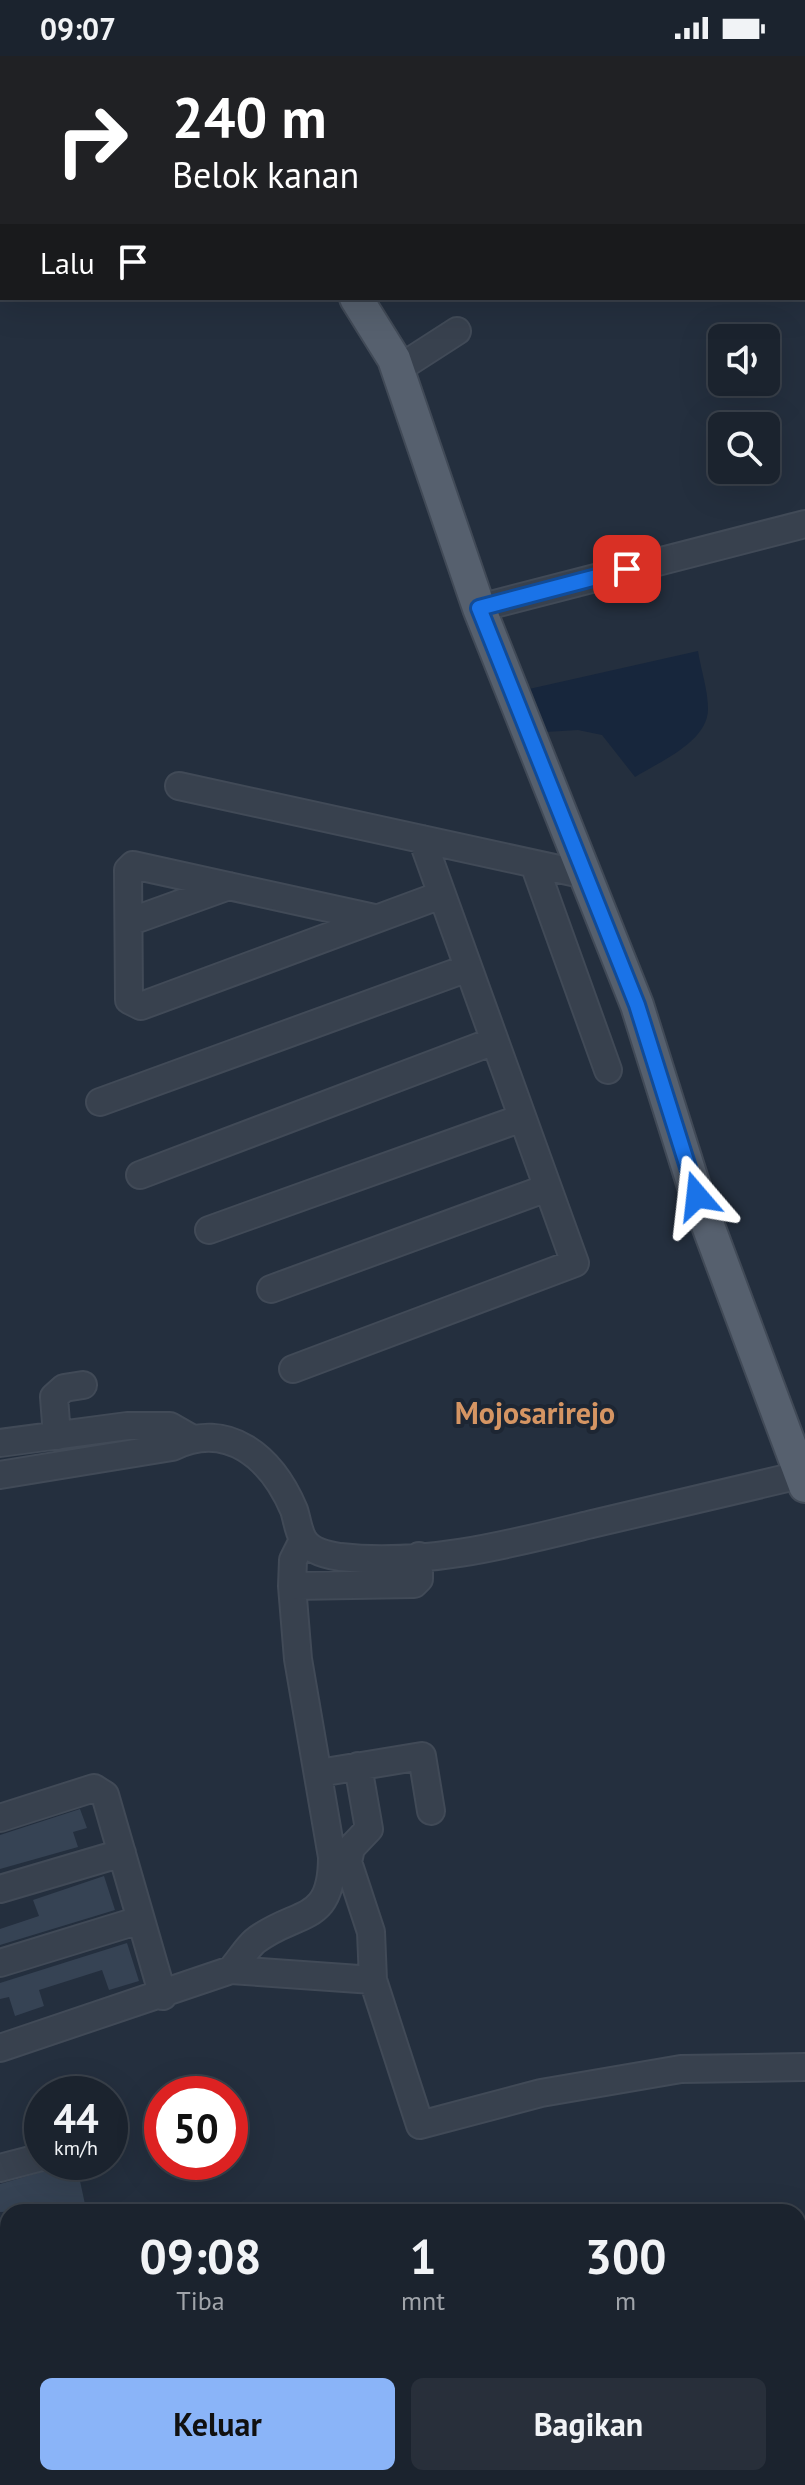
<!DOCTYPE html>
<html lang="id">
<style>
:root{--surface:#1b232e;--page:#282f3a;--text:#f1f3f6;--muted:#a0a4aa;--line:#39404a;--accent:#8ab4f8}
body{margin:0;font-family:"PT Sans",sans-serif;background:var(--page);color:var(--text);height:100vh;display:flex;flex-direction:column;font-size:30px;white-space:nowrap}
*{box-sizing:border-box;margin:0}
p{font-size:26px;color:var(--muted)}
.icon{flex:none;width:44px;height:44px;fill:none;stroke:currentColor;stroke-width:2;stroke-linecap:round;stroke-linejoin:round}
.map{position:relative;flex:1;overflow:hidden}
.drawer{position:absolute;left:0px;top:2148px;width:806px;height:282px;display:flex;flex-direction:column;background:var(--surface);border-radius:24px 24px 0 0;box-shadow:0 8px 32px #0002,0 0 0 2px var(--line)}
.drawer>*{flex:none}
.hud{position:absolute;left:0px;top:0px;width:806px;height:244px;box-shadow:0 8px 32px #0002,0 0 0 2px var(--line);background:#202124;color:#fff;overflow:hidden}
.fabs{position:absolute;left:708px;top:268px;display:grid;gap:16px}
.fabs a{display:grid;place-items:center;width:72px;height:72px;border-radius:12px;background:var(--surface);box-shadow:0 8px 32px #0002,0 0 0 2px var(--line);font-size:40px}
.speed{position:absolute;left:24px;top:2020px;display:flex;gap:16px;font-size:40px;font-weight:700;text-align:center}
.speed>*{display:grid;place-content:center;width:104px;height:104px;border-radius:50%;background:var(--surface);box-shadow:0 8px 32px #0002,0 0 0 2px var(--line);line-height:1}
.speed small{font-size:20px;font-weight:400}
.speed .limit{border:12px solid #d22;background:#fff;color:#111}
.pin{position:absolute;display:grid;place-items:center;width:68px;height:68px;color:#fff;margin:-34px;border-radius:16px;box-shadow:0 4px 12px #0006}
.me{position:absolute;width:88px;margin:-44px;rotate:343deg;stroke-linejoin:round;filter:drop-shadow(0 0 6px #0008)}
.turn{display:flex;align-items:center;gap:28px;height:168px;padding:0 40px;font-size:36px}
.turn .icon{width:104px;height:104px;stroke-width:2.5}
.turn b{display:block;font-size:56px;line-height:68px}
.then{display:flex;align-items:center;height:76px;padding:0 40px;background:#0003;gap:16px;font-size:30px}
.eta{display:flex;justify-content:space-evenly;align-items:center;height:136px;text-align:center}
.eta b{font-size:48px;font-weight:800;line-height:56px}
.action{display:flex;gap:16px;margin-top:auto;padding:16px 40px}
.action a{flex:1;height:92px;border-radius:12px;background:var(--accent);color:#111;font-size:32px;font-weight:800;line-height:92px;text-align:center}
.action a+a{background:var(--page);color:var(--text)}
.status{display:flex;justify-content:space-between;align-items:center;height:56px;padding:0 40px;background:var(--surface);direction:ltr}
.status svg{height:22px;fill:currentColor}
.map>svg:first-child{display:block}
.water{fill:#17263c}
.building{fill:#364354}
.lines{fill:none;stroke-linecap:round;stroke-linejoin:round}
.minor-casing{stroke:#414a57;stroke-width:30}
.major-casing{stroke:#414a57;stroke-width:36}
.minor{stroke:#38414e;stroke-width:26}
.major{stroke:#56606e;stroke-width:32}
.route-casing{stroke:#114b97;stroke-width:20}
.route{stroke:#1a73e8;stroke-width:14}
.labels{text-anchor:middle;stroke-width:8;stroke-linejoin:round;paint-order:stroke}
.quarter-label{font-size:30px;font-weight:bold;fill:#d59563;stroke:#1d2633}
</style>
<div class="status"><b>09:07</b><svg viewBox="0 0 49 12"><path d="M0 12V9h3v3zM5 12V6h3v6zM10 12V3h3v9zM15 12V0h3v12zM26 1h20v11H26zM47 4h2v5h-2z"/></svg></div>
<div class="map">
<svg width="805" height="2429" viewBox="0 0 805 2429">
<rect width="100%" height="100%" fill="#242f3e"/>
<path class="water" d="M698,595C701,614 708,634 708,653C708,686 659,706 635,721L602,679L578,674L545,676L529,633Z"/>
<path class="building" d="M80,1753L87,1772L73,1776L78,1791L0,1813V1779Z
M104,1820L115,1854L0,1889V1873L39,1860L33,1844Z
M127,1887L139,1925L109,1934L102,1914L39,1934L44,1950L15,1960L9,1941L0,1943V1927Z
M76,2106L86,2153L0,2156V2128Z"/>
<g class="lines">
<defs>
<path id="minor" d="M373,2L378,0
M398,313L457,275
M479,552L805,468
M179,730L586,819
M534,808L608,1014
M374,862L133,809L128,814L129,944L141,950L441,839
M129,866L229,830
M100,1046L468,912
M140,1119L494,985
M209,1174L522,1062
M271,1233L547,1132
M293,1313L575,1207L422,783
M57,1380L54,1341L64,1332L83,1329
M0,1387L127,1370H170L191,1382
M0,1419L172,1391C228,1363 272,1402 294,1454C297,1463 298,1474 303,1483C310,1495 326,1499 340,1501C424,1511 511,1488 592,1468C661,1452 730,1435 800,1419
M292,1530L414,1528L419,1523V1500
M358,1710L369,1773L351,1792L348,1806L371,1876L373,1924
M319,1717L422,1700L431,1755
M0,1762L94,1732L105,1739L163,1940
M0,1833L122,1797
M0,1907L140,1864
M231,1914L373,1924L420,2069L541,2037L681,2013L805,2011
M0,1992L231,1914C239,1905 246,1893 255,1885C296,1853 332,1870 332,1801L298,1603L292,1530L293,1504L303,1484
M0,2112L42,2101
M0,2199L8,2197
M0,2237L8,2270
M798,2362H805
M0,2392L8,2385
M357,2422L358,2429
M785,2429L786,2422"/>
<path id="major" d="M167,0L169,2
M356,242L394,303L479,552L637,949L697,1140L805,1430"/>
</defs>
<use href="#minor" class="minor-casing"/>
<use href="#major" class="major-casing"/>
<use href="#minor" class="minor"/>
<use href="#major" class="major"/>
</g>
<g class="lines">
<defs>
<path id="route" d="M627,513L479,552L637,949L697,1140"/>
</defs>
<use href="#route" class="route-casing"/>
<use href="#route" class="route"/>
</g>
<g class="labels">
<g class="quarter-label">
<text x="535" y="1368">Mojosarirejo</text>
</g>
</g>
</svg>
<div class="fabs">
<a><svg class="icon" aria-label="sound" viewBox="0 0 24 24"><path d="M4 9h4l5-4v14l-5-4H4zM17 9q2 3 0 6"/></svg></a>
<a><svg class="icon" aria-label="search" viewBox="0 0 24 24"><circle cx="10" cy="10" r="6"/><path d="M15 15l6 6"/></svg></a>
</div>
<div class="speed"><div>44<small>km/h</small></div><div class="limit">50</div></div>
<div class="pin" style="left:627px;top:513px;background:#d93025"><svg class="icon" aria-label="arrive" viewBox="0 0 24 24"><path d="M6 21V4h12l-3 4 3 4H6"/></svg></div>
<svg class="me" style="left:697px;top:1140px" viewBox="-20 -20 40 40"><path d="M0-17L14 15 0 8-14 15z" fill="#1a73e8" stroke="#fff" stroke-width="4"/></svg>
<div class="hud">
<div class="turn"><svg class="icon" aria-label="right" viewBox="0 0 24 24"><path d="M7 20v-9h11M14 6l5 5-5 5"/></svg><div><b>240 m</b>Belok kanan</div></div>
<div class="then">Lalu<svg class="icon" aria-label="arrive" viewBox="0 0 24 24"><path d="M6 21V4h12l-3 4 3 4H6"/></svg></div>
</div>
<section class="drawer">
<div class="eta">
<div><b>09:08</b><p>Tiba</p></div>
<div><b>1</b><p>mnt</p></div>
<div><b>300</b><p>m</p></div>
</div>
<div class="action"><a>Keluar</a><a>Bagikan</a></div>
</section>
</div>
